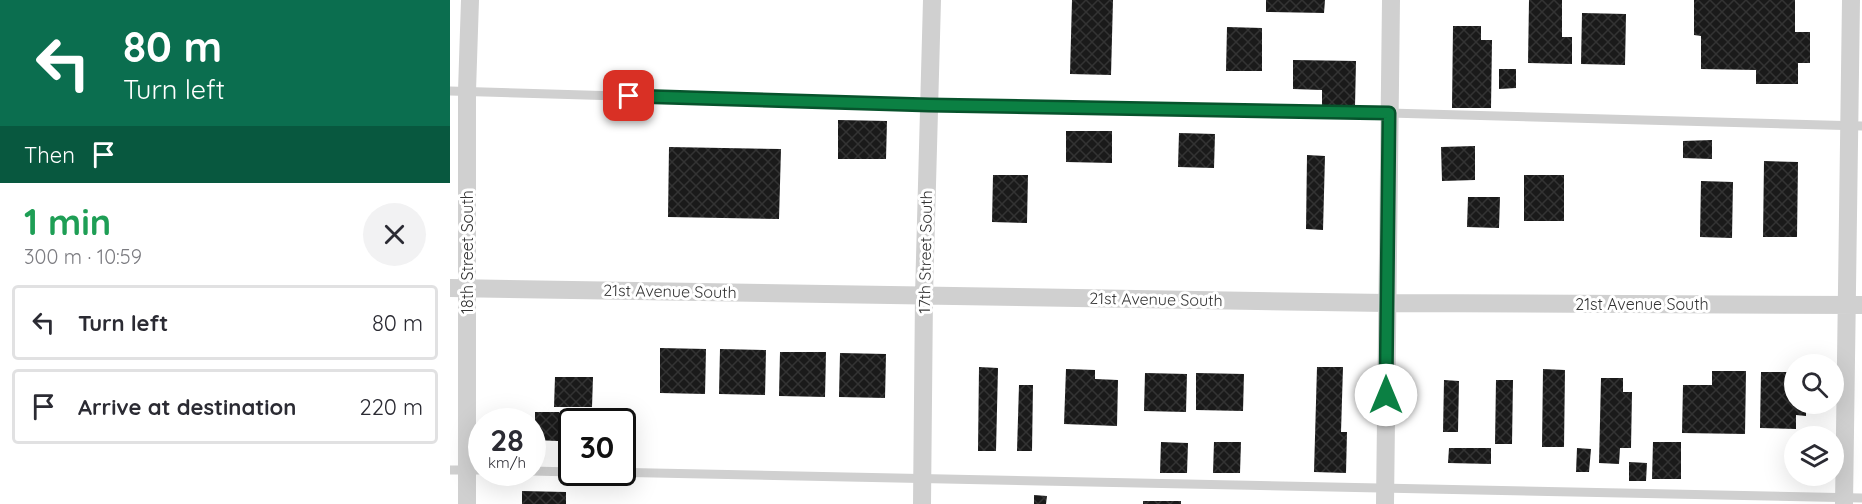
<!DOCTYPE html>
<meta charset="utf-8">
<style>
:root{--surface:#fff;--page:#f2f2f3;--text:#2b2b33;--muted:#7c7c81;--line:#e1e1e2}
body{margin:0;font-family:Quicksand,sans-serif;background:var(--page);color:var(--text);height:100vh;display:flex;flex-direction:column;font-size:22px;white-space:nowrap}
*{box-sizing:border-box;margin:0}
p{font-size:20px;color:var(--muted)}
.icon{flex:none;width:33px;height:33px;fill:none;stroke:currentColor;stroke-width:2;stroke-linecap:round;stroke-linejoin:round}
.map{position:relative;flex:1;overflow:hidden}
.details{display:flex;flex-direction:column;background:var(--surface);width:450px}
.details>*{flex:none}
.top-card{background:#0b6e4f;color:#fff;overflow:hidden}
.buttons{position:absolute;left:1334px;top:354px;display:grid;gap:12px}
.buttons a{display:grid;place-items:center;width:60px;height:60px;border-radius:50%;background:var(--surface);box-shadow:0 6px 24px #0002;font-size:30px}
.speed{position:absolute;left:18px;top:408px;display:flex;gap:12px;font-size:30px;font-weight:700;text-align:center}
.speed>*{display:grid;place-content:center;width:78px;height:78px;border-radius:50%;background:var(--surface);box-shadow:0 6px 24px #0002;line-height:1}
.speed small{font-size:15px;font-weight:400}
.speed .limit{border:3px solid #111;border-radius:9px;background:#fff;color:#111}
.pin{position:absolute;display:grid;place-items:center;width:51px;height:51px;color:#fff;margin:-26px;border-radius:12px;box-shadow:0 3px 9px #0006}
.me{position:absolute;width:66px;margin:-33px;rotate:0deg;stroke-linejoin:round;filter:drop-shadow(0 0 4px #0008)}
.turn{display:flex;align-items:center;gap:21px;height:126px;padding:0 24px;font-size:27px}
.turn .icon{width:78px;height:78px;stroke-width:2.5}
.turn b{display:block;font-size:42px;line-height:51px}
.then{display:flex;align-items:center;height:57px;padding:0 24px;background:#0003;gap:12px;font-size:22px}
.round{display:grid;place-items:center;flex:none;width:63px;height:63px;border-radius:32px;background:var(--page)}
.headline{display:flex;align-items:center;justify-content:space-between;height:102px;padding:0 24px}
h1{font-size:36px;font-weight:700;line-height:45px;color:#1e9e55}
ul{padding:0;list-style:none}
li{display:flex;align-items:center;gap:18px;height:75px;margin:0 12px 9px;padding:0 12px;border:3px solid var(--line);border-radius:6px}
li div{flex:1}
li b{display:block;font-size:22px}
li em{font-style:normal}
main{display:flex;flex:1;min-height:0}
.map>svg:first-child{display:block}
.building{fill:url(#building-cross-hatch)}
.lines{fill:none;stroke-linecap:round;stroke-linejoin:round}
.lane{stroke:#d0d0d0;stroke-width:9}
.street{stroke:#d0d0d0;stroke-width:18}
.route-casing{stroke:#07532c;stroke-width:15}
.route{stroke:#0b8043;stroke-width:10}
.labels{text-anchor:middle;stroke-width:6;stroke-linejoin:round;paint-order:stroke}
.street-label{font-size:16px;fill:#333;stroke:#fff}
</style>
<main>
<section class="details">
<div class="top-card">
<div class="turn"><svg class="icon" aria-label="left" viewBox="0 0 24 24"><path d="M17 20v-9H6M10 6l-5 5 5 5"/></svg><div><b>80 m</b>Turn left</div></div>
<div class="then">Then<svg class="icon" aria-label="arrive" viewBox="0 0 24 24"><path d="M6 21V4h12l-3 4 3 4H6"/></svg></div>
</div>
<div class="headline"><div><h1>1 min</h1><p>300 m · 10:59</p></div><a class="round"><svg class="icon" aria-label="close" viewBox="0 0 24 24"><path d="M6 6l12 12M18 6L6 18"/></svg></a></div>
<ul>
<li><svg class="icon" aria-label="left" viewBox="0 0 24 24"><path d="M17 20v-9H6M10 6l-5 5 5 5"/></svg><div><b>Turn left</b></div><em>80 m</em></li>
<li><svg class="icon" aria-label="arrive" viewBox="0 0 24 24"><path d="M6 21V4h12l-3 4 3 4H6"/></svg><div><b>Arrive at destination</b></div><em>220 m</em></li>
</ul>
</section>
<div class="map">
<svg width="1412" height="504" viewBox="0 0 1412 504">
<defs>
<pattern id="building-cross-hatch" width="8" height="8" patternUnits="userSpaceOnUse" patternTransform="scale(1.5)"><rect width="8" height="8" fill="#1a1a1a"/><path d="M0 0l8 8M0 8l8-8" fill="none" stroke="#333"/></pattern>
</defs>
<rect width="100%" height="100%" fill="#fff"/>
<path class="building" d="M622,0H663L661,75L620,74Z
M816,0H875L874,13L816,12Z
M1079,0H1112V37H1122V64L1078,63Z
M1244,0H1345V32H1360V63H1348V84H1306V70L1251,69V36L1244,35Z
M1132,13L1176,14L1175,65L1131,64Z
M1003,26H1031V40H1042L1041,108H1002Z
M777,27L812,28V71H776Z
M843,60L906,61L905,106L872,105V90L843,89Z
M1049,69H1066V88L1049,89Z
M388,120L437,121L436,159H388Z
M616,131H662V163L616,162Z
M729,133L765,134L764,168L728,167Z
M1262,140V159L1233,158V141Z
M1025,146V180L992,181L991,147Z
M219,147L331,149L329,219L218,217Z
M857,155L875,156L873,230L856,229Z
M1314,161L1348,162L1347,237H1313Z
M543,175H578L577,223L542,222Z
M1074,175H1114V221H1074Z
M1251,181L1283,182L1282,238L1250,237Z
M1018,197H1050L1049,228L1017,227Z
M210,348L256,349L255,394L210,393Z
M270,349L316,350L315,395L269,394Z
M330,352H376L375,397L329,396Z
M390,353L436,354L435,398L389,397Z
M529,367L548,368L546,451H528Z
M867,367H893L891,432H897L896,473L864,472Z
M616,369L645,370V379L668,380L667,426L614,424Z
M1093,369L1115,370L1114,447H1092Z
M1262,371H1296L1295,434L1232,433L1233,385H1262Z
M1311,372H1344V404H1356V416L1346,415V429L1310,428Z
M695,373L737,374L736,412L694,411Z
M746,373L794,374L793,411L746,410Z
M105,377H143L142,407H104Z
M1151,378H1173V392H1182L1181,448H1170L1169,464L1149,463Z
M994,380L1009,381L1008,432H993Z
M1046,380H1063L1062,444H1045Z
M569,385H583L582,451H567Z
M85,412H109L108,441L85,440Z
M711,442L738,443L737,473H710Z
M764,442H791L790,473H763Z
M1203,442H1231V479H1202Z
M999,448H1041V464L998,463Z
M1127,448L1141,449L1139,472H1126Z
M1179,462L1197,463L1196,481H1179Z
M72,491L116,492V504H72Z
M584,495L597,496L596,504H584Z
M693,501H731V504H693Z"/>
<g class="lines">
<path class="lane" d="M0,91L479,105L939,113L1412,126
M0,470H32
M82,471L122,472
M155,472L1412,498"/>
<path class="street" d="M0,288L936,303L1412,305
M17,504V91L20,0
M472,504L474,295L482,0
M935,504L941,0
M1394,504L1401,0"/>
</g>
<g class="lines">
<defs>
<path id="route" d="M179,96L479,105L939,113L936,395"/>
</defs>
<use href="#route" class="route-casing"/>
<use href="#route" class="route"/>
</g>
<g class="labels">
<g class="street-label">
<text transform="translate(17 252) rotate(-90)" y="6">18th Street South</text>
<text transform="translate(475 252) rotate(-89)" y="6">17th Street South</text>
<text transform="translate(220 291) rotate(1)" y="6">21st Avenue South</text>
<text transform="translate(706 299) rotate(1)" y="6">21st Avenue South</text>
<text x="1192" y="310">21st Avenue South</text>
</g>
</g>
</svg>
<div class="buttons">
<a><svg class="icon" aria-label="search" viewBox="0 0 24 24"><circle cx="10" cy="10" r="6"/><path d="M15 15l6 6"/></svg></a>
<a><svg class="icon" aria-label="layers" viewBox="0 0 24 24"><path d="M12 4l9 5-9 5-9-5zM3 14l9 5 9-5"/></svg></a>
</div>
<div class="speed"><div>28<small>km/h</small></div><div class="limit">30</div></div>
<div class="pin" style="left:179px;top:96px;background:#d93025"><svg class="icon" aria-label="arrive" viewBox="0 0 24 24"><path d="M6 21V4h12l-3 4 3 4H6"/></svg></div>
<svg class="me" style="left:936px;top:395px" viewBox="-20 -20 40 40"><circle r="19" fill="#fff"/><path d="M0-13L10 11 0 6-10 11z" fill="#0b8043"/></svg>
</div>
</main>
